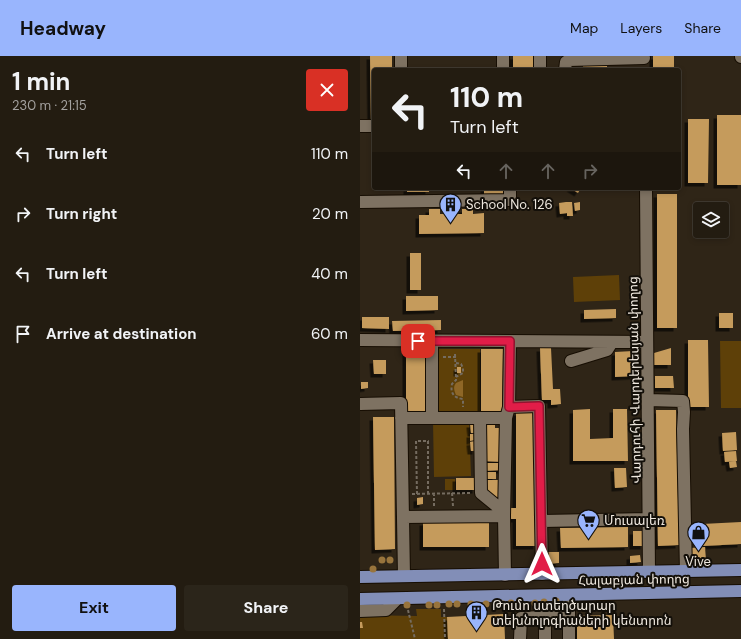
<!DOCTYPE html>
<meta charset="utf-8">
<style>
:root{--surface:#231c11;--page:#2b251a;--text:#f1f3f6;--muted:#a3a19f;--line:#403a31;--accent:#99b5fd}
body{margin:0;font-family:"DM Sans","Noto Sans Armenian",sans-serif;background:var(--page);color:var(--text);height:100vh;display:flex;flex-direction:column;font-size:15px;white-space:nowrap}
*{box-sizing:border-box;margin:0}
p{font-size:13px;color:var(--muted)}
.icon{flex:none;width:22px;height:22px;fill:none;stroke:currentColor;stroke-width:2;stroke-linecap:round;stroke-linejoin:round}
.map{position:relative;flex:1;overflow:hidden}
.side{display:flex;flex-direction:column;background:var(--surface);width:360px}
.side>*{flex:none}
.hud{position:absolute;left:12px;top:12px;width:309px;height:122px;border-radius:4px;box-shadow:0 2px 6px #0003,0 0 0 1px var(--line);background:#231c11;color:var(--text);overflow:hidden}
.fabs{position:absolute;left:333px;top:146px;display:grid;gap:8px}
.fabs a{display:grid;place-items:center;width:36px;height:36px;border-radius:4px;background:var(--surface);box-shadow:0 2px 6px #0003,0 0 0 1px var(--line);font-size:20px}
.pin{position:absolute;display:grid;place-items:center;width:34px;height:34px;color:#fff;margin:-17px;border-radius:8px;box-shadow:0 2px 6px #0006}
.me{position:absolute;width:44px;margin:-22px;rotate:0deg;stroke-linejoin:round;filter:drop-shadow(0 0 3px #0008)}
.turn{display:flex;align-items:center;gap:14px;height:84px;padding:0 12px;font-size:18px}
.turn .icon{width:52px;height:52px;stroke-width:2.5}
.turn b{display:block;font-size:28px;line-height:34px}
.lanes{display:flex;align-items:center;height:38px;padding:0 12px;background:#0003;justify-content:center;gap:20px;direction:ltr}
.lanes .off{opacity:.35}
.round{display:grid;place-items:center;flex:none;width:42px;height:42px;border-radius:4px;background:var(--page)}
.summary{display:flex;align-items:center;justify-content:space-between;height:68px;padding:0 12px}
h1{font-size:24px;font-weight:700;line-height:30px}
.button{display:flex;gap:8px;margin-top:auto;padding:8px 12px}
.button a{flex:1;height:46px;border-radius:4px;background:var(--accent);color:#111;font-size:16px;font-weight:700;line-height:46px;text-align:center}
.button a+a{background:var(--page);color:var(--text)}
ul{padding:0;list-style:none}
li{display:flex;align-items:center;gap:12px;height:60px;padding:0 12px}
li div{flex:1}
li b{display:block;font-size:15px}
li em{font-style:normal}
header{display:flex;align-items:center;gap:24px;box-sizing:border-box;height:56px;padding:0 20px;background:var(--accent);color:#111}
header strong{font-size:19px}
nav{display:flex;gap:22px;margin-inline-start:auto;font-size:14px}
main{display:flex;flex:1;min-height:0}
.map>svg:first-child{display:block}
.green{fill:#5e4008}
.water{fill:#8f6726}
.building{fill:#c59b5c;filter:url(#shadow)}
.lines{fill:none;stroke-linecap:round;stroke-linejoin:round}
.minor-casing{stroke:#170e03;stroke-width:14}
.major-casing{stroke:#170e03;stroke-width:14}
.path{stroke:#756c60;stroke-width:2;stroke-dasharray:3 2;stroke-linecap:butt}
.minor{stroke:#7e7262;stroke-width:12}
.major{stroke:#828eb7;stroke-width:12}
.tree{fill:#98743c}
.route-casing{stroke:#92132f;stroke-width:10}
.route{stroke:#e11d48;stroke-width:7}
.labels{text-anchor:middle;stroke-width:4;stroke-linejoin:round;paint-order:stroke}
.poi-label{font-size:13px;fill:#efe8df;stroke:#130f09;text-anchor:start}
.street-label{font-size:13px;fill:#efe8df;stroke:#130f09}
</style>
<header>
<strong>Headway</strong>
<nav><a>Map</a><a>Layers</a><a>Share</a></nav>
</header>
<main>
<section class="side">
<div class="summary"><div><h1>1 min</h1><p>230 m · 21:15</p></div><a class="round" style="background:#d93025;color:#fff"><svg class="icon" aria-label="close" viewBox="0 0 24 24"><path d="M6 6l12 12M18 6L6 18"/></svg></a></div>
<ul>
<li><svg class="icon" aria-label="left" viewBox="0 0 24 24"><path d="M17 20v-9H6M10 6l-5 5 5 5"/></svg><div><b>Turn left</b></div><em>110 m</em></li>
<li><svg class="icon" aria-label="right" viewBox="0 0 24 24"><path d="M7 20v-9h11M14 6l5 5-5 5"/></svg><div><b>Turn right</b></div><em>20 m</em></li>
<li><svg class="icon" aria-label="left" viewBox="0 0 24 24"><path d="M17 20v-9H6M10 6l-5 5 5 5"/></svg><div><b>Turn left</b></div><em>40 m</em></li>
<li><svg class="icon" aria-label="arrive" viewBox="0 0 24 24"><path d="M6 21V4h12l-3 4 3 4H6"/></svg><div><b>Arrive at destination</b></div><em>60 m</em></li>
</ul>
<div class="button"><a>Exit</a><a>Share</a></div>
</section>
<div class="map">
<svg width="381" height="583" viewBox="0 0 381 583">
<defs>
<filter id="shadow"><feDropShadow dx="-3.5" dy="3.5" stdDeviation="0" flood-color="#0009"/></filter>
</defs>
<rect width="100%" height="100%" fill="#2f2517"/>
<path class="green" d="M259,219L260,244L214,246L213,221Z
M360,285H381V352H361Z
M75,293H120V359H75Z
M73,365H109L111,420L74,421Z
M85,423H95V434H85Z
M56,553H81V561H87L88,583H0V559L57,560Z"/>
<path class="water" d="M103,324V341L96,339C94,334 93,331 96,327Z"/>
<path class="building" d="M10,0H32V14H14V65H11Z
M153,0H173V14H153Z
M293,0H314V14H293Z
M247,9V14H223V10Z
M357,59H381V129H357Z
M328,63H349L348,127H328Z
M47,132H69V136H47Z
M124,132H143V141H124Z
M210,132H221L218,137Z
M297,138H317V272H297Z
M206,146H212L213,160H207V157L200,158L199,147Z
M220,146V154L215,155L214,147Z
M69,153H80V158H102V153H113V158L124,157V177L59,178V159H69Z
M50,197H61V234H50Z
M46,240H78V254L46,255Z
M256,253V262L224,263V254Z
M359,257H373V272H359Z
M2,261H29V273L2,272Z
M81,264V274L33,275L32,265Z
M328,284H348L349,351H328Z
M180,292H191L193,333H200L201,348L191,349V344H182Z
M311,292V309H294V297Z
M121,293H143L142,359H121Z
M46,294H67V360H46Z
M273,295L274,320L255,321V296Z
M13,304H26V318H14Z
M97,311H101V317H97Z
M295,320H313L314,332H295Z
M1,326H8V332L1,333Z
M230,353V383L253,382V353H267L268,405H213V354Z
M296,354H316L319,489L298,490Z
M156,356H176L177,490H156V463H150V452H156Z
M13,361H34L35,493L15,494Z
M135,364V372H143V406L123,405L125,365Z
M110,368H115V377H111Z
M376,376L377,394L363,395L362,377Z
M110,378H114L115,384L110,385Z
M115,385L116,395H111L110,386Z
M376,395L377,405L365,406L364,396Z
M376,405L377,411L370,412L369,406Z
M124,407H142V414L124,415Z
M254,412H266L267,431L255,432Z
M126,416H136V423H126Z
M96,422H116V434H96Z
M126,424H140V446L126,436Z
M63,441V448L57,449V442Z
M129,465V491H63V466Z
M381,466V488L343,490L342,468Z
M268,471V491L201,492L200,472Z
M273,475H284V490H273Z
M345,491L346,504L334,505L331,502L330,492Z
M185,496H199V507L185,508Z
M280,499L281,506L270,507V500Z
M144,558L145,583H88L87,561Z
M253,559L254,583H217V560Z
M0,566H2L3,572H0Z"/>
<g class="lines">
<defs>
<path id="minor" d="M41,0V14
M143,0V14
M381,0V1
M180,14V0
M205,14L206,6L209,4L284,2
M0,70H14
M286,132L289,517
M0,146L150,144V132
M0,284L287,286
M72,285V362
M211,305L247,294L252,286
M288,344L323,345L324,356L323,373L326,516
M0,348L41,347L44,520
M149,351L179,350L182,518
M41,362H146
M120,362L121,437L144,456
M43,461L144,460
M182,465L289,463
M145,519L144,460L146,362L149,351L150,285
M209,539V583
M0,555L26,554L37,543
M185,561V583
M160,583L161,562L201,560"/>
<path id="major" d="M0,521L381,514
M0,543L381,535"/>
</defs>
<use href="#minor" class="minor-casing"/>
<use href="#major" class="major-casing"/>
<path class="path" d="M95,298L96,324L92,328C90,337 94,342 103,343V351
M83,301H96
M96,307L101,308L103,312V317L96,321
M74,437V450
M92,437L93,450
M52,438L112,437
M57,438L56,385H68V438
M84,553L85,583
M48,554L55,583"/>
<use href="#minor" class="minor"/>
<use href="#major" class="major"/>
</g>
<g class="tree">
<circle cx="22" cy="504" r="3.5"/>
<circle cx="30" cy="504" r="3.5"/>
<circle cx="13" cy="513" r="3.5"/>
<circle cx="196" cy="545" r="3.5"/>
<circle cx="184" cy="546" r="3.5"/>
<circle cx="151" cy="547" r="3.5"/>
<circle cx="159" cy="547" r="3.5"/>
<circle cx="175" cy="547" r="3.5"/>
<circle cx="89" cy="548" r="3.5"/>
<circle cx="97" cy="548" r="3.5"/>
<circle cx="111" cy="548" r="3.5"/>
<circle cx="126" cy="548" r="3.5"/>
<circle cx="135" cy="548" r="3.5"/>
<circle cx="143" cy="548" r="3.5"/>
<circle cx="47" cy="549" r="3.5"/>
<circle cx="69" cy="549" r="3.5"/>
<circle cx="77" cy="549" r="3.5"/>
<circle cx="118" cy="549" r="3.5"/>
</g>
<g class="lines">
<defs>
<path id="route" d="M58,285H150L149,351L179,350L182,508"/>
</defs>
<use href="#route" class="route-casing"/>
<use href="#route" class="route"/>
</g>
<defs>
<symbol id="building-pin" viewBox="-11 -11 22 30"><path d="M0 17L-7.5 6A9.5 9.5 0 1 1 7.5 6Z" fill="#99b5fd" stroke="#130f09"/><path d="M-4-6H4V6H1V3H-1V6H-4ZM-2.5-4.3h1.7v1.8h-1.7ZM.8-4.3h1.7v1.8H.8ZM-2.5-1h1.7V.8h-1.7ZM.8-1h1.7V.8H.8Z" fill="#111"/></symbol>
<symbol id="supermarket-pin" viewBox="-11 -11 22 30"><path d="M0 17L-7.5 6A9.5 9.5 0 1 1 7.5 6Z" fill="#99b5fd" stroke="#130f09"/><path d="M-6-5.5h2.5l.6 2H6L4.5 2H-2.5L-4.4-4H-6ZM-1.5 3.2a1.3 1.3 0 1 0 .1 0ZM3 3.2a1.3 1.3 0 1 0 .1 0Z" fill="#111"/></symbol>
<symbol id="shop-pin" viewBox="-11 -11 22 30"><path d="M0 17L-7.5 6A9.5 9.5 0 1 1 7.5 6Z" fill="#99b5fd" stroke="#130f09"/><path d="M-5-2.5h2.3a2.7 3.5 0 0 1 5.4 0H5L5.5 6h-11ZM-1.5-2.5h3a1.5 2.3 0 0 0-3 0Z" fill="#111"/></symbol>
</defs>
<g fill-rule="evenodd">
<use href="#building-pin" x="78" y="136" width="25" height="34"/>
<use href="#supermarket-pin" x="216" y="452" width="25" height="34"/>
<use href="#shop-pin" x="326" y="464" width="25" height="34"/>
<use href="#building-pin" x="104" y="544" width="25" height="34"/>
</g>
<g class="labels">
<g class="poi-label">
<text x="106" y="153">School No. 126</text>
<text x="244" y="469">Մուսալեռ</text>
<text x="338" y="510" text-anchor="middle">Vive</text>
<text x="132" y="554">Թումո ստեղծարար<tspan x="132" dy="15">տեխնոլոգիաների կենտրոն</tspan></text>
</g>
<g class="street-label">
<text transform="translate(274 324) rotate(-91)" y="5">Վարդուհի Վարդերեսյան փողոց</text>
<text transform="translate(274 523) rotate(-1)" y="5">Հալաբյան փողոց</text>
</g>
</g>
</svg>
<div class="fabs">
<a><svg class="icon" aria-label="layers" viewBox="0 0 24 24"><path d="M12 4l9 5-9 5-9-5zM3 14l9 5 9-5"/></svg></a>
</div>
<div class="pin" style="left:58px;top:285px;background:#d93025"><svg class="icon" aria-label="arrive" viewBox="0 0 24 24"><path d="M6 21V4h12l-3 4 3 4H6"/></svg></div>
<svg class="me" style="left:182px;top:508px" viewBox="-20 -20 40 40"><path d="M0-17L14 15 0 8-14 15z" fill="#e11d48" stroke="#fff" stroke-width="4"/></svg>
<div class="hud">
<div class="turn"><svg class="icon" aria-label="left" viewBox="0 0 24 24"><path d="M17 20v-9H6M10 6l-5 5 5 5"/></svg><div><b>110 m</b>Turn left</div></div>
<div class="lanes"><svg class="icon" aria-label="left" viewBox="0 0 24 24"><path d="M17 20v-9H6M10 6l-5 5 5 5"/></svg><svg class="icon off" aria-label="ahead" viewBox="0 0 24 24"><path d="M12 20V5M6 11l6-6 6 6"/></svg><svg class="icon off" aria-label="ahead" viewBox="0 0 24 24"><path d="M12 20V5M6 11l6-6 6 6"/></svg><svg class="icon off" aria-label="right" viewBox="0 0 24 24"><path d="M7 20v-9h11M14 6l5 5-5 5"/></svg></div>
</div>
</div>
</main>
